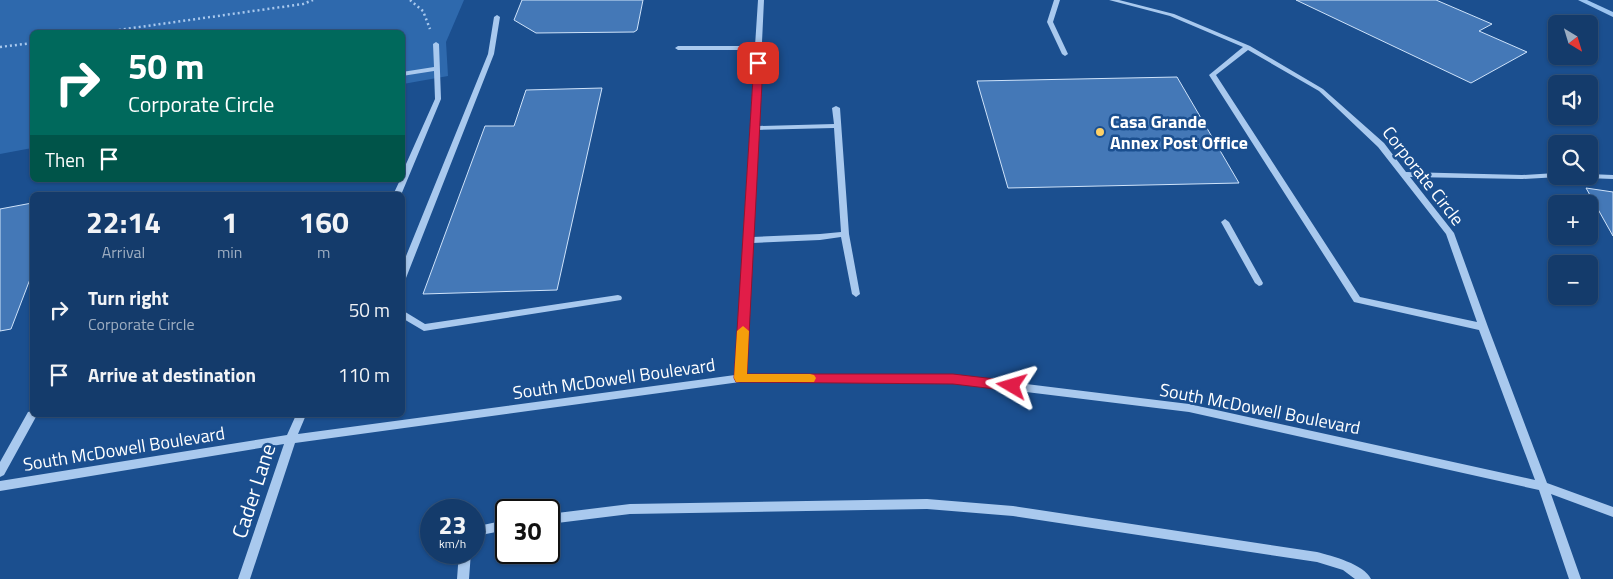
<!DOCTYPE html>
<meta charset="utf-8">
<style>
:root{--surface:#143b6b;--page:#214673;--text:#f1f3f6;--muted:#9dadc1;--line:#33557e}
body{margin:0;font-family:"Titillium Web",sans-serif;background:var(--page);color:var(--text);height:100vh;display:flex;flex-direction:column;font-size:19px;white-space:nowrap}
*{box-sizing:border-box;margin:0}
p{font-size:16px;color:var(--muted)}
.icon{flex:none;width:28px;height:28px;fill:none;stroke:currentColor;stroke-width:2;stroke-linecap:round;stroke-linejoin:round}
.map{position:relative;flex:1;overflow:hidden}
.drawer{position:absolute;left:30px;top:192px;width:375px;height:225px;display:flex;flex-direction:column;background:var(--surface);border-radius:8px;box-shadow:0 1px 4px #0004,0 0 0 1px var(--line)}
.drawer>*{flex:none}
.guide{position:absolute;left:30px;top:30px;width:375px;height:152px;border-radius:8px;box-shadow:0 1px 4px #0004,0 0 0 1px var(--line);background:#00695c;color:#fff;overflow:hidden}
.needle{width:32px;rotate:142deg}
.tools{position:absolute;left:1548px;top:15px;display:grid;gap:10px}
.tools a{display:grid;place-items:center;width:50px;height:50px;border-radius:8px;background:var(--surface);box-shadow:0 1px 4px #0004,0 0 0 1px var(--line);font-size:25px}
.speed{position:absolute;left:420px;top:499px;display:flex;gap:10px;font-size:25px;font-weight:700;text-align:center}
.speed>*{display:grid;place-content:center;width:65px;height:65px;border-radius:50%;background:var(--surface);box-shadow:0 1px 4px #0004,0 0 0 1px var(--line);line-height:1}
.speed small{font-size:12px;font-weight:400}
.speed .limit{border:2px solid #111;border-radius:8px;background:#fff;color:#111}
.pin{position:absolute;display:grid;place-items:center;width:42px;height:42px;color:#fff;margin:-21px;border-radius:10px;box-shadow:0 2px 8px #0006}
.me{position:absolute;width:55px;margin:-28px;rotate:277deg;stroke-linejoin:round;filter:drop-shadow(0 0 4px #0008)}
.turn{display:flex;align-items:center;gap:18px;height:105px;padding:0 15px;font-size:22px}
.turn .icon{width:65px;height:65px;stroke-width:2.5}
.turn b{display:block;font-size:35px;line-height:42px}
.then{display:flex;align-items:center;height:48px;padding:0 15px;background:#0003;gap:10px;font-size:19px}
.eta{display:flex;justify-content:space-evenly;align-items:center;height:85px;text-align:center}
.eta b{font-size:30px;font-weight:700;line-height:35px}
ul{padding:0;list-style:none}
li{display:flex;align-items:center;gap:15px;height:65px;padding:0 15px}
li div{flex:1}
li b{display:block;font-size:19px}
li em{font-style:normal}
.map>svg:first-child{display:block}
.green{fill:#2e69ad}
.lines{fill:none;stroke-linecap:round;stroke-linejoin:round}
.stream{fill:#9cc4f0;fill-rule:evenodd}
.building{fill:#4478b7;stroke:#cfe3fa}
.path{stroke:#a9c9ee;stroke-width:2.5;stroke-dasharray:2 3;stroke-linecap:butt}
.minor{fill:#a9c9ee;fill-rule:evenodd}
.route{fill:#e11d48;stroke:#92132f}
.slow{fill:#f59e0b}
.poi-dot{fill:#ffd166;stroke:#1b4f8f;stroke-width:2}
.labels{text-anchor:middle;stroke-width:5;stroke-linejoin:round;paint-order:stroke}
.poi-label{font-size:18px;font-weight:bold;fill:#fff;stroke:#1b4f8f;text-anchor:start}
.street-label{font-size:18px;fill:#fff;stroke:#1b4f8f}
.near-street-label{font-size:21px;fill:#fff;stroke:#1b4f8f}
</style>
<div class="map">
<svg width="1613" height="579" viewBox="0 0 1613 579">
<rect width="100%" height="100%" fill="#1b4f8f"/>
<path class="green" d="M0,0H464L446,42L448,76L403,84L402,32H32V148L0,154Z"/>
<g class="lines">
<path class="stream" d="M1578,0H1587L1613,12V17Z"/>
</g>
<path class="building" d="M522,0H643L637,30L634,32L536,33L514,20Z
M1296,0H1436L1492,24L1479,31L1527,52L1471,83Z
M1177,77L1239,183L1008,188L977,81Z
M602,88L557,290L423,294L485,126H514L526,90Z
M1586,188L1613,192V236Z
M32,203V274L11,329L0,331V209Z"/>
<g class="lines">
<path class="path" d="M410,0L423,11L430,29
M104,32L303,4L313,0
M0,47L32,43"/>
<path class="minor" d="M758,0H764L758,126L834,124L832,108L836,106L840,108L849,234L860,294L856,297L852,294L841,237L820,240L752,243L745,374L953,375L1189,404L1535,480L1479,330L1354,302L1209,75L1243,47L1170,16L1109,0H1119L1174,14L1250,46L1323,89L1384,143L1406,172L1522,175L1556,173V176L1559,177L1522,179L1410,177L1454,233L1488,327L1547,483L1613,507V517L1551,494L1581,579H1569L1539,490L1189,412L953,383L740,382L295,443L250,579H238L284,444L0,491V481L287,435L296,415H306L298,434L735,375L755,50H678L675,48L678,46H755ZM1248,50L1319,91L1378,147L1446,234L1477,322L1360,297L1216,75ZM834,128L841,232L820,234L752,237L757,130Z
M1054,0H1060L1053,22L1068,54L1065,56L1062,54L1047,22Z
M497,15L500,17L494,54L406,278L402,281V266L488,54L494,17Z
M436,42L439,44L441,99L401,195H393L400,180H402V173L435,99L434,71L402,76V72L434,67L433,44Z
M1589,174L1613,175V179L1586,178L1585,176H1589Z
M1225,219L1229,222L1263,283L1262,285L1259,286L1255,283L1221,222Z
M618,295L621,296L622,298L621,300L424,331L402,318V310L425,324Z
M32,411V415H37L4,475L0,477V462L28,412Z
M927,499L1013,506L1317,552C1332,556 1364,564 1371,579H1355L1343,570L1317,562L1013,516L927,509L630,514L549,524V514L630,504Z
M506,520V530L486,534L474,541V530L483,525Z
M459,552H471L469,579H457Z"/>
</g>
<path class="route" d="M758,61L763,63L747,374H953L1012,381L1017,382L1018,386L1017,390L1012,391L953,384L736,382L734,378L754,63Z"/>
<path class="slow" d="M743,326L749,331L747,374H810L814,375L816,378L814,382H736L734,378L737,331Z"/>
<circle class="poi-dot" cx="1100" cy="132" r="5"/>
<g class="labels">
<g class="poi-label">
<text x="1110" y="128">Casa Grande<tspan x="1110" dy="21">Annex Post Office</tspan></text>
</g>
<g class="street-label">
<text transform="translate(1423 176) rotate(52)" y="6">Corporate Circle</text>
<text transform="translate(614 379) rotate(-8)" y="6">South McDowell Boulevard</text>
<text transform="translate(1260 409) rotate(11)" y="6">South McDowell Boulevard</text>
<text transform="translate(124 449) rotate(-9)" y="6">South McDowell Boulevard</text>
</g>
<g class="near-street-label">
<text transform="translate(254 491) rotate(-72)" y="7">Cader Lane</text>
</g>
</g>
</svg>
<div class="tools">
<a><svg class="needle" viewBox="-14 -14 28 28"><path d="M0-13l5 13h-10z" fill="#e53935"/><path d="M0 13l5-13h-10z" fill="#9dadc1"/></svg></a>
<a><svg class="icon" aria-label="sound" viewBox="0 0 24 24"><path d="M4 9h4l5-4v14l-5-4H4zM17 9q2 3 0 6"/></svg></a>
<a><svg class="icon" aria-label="search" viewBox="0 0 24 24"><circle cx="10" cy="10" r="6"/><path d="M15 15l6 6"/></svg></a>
<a>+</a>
<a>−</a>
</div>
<div class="speed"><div>23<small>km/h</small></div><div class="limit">30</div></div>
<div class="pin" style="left:758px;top:63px;background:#d93025"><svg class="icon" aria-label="arrive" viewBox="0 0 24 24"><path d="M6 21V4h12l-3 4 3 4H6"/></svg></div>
<svg class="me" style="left:1012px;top:386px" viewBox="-20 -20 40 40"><path d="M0-17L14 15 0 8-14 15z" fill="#e11d48" stroke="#fff" stroke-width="4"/></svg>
<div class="guide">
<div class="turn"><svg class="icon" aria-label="right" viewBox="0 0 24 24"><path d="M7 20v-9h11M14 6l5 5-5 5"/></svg><div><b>50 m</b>Corporate Circle</div></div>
<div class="then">Then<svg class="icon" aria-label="arrive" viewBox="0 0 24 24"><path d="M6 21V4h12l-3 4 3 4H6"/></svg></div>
</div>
<section class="drawer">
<div class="eta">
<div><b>22:14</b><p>Arrival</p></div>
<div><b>1</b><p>min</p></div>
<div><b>160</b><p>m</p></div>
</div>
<ul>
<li><svg class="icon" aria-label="right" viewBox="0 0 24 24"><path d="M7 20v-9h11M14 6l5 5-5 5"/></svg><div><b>Turn right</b><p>Corporate Circle</p></div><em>50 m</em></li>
<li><svg class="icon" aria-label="arrive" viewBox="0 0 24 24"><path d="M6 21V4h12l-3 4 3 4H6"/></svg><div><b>Arrive at destination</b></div><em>110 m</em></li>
</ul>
</section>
</div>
